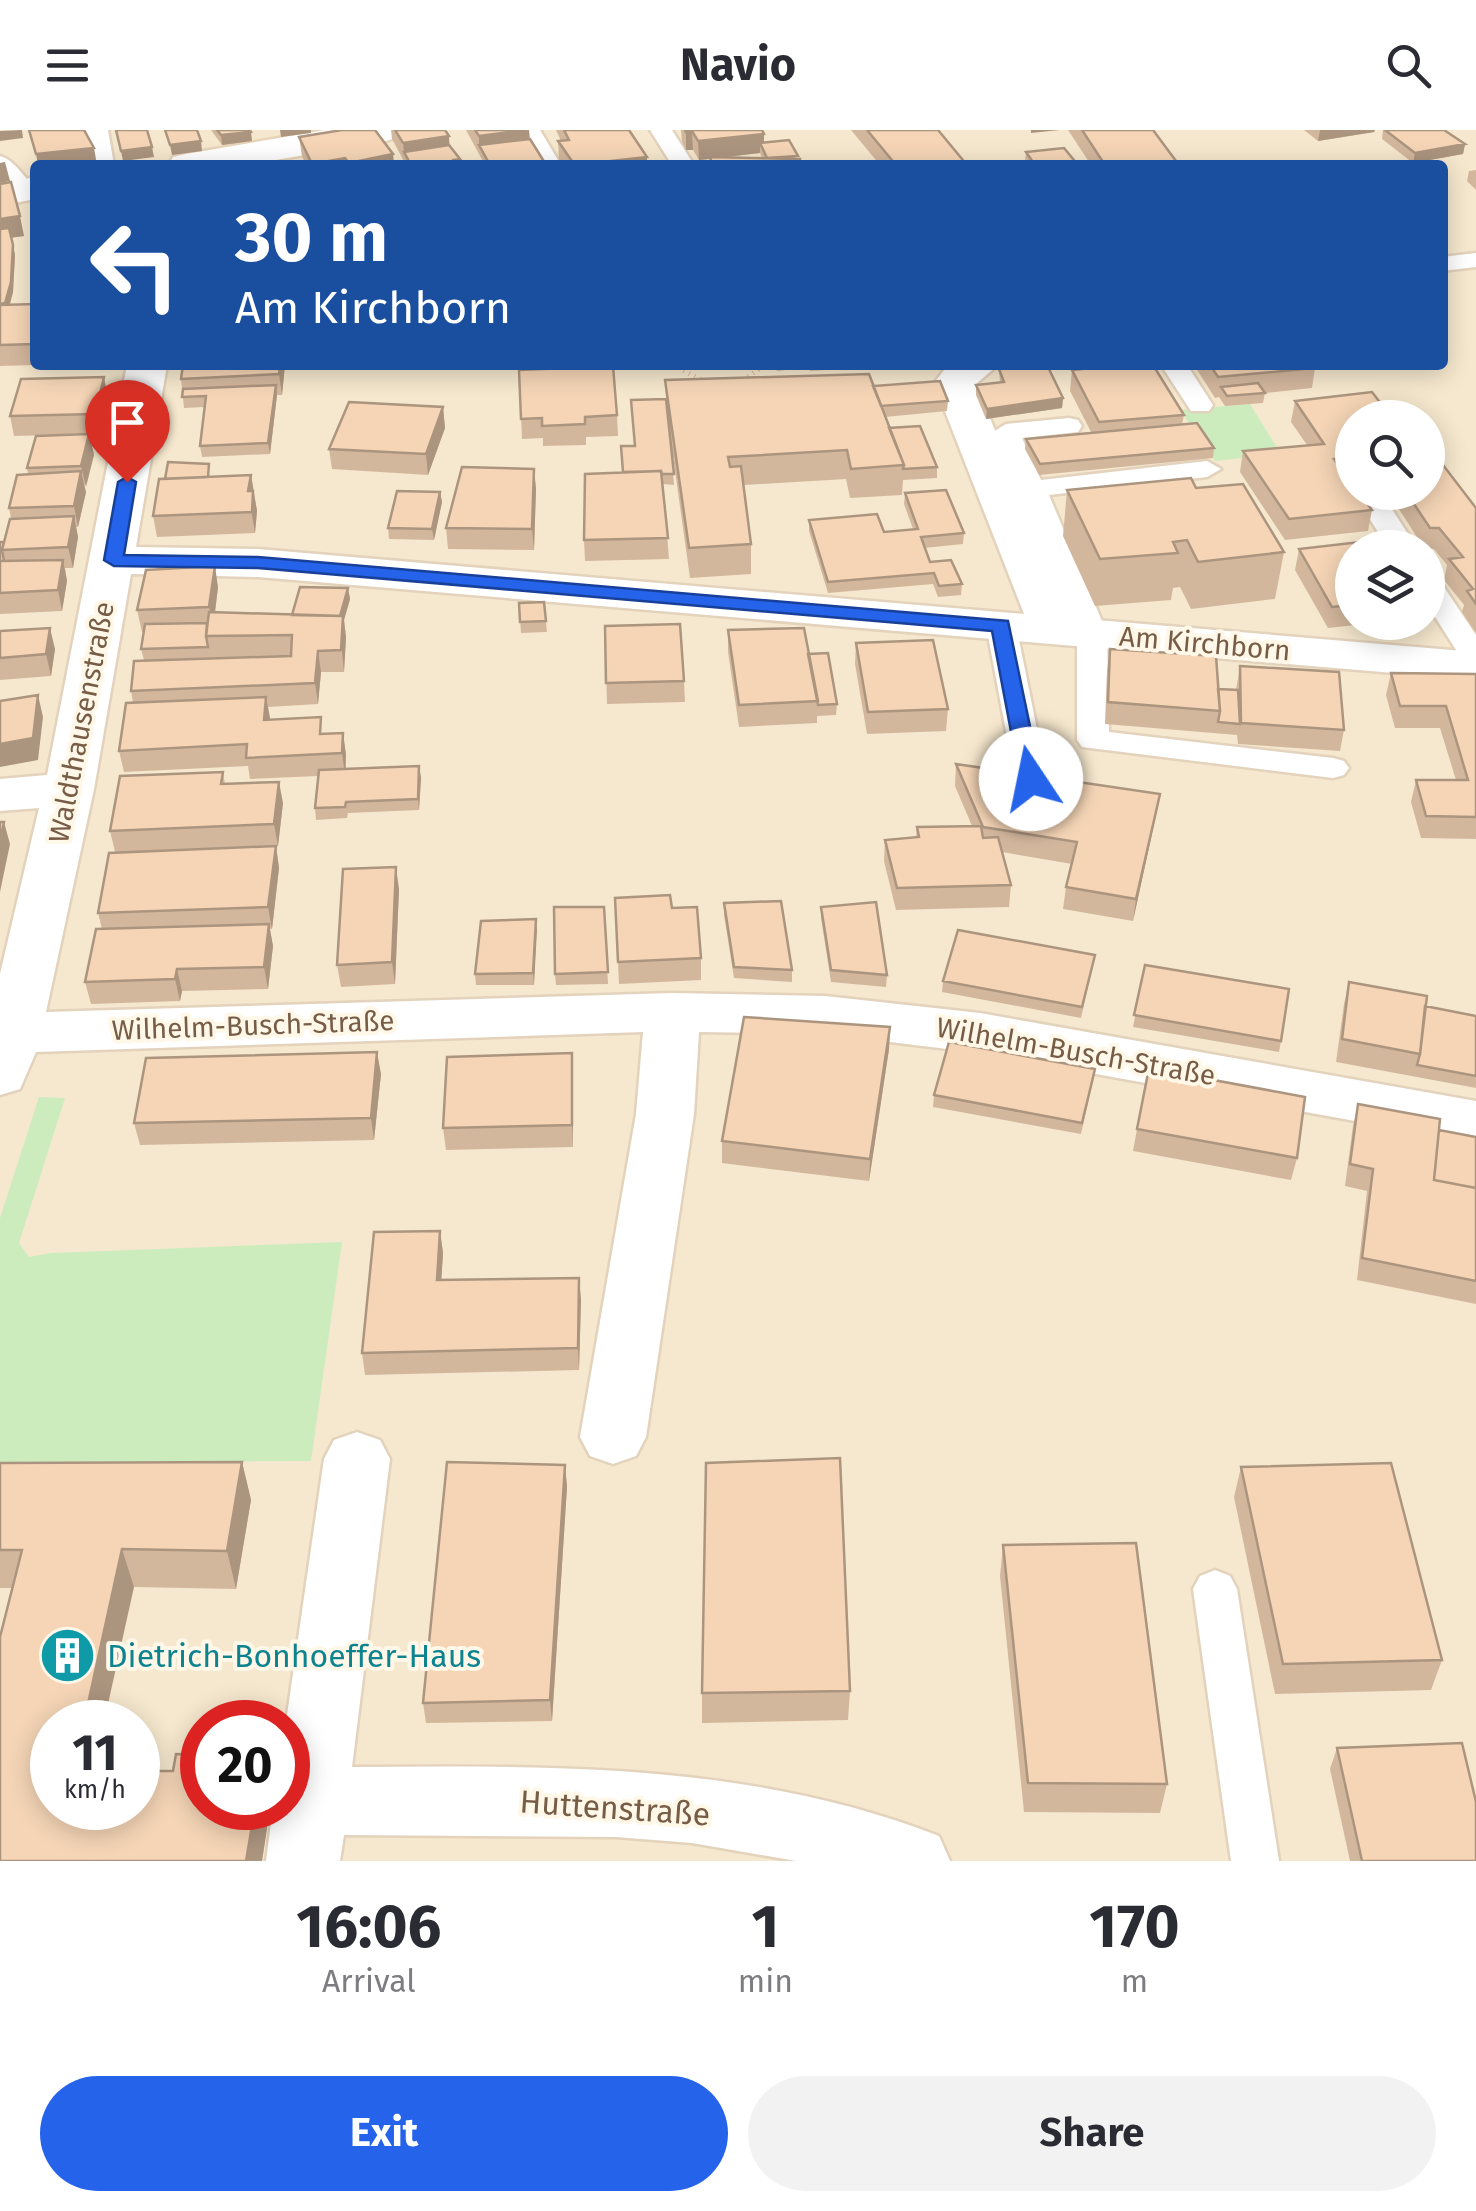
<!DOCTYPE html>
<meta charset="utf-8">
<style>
:root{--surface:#fff;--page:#f2f2f3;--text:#2b2b33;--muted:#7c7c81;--accent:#2563eb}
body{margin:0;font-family:"Fira Sans",sans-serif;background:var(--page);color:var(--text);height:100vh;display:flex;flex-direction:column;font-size:38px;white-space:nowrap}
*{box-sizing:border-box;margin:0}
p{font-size:32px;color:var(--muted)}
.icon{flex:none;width:55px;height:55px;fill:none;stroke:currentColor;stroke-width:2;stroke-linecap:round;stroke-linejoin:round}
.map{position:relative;height:1731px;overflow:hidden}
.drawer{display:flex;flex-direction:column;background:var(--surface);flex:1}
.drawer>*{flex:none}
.top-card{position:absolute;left:30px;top:30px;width:1418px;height:210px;border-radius:10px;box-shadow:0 5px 25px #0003;background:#1a4fa0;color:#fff;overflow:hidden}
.buttons{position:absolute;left:1335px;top:270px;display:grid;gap:20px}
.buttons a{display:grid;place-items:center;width:110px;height:110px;border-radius:50%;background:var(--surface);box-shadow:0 5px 25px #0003;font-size:50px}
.speed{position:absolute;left:30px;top:1570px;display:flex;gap:20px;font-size:50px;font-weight:700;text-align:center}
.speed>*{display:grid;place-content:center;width:130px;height:130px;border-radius:50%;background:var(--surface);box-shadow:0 5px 25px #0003;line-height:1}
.speed small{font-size:25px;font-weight:400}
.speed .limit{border:15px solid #d22;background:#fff;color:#111}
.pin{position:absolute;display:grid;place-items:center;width:85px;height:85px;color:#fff;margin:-102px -42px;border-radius:50% 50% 50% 0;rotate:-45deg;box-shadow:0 0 10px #0007}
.pin .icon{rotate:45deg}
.me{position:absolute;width:110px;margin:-55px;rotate:349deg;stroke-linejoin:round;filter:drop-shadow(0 0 8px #0008)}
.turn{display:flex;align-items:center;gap:35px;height:210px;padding:0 40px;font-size:45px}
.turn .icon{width:130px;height:130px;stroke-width:2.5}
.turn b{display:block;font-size:70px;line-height:85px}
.eta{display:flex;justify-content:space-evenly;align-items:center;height:170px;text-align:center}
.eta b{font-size:60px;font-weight:700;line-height:70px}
.primary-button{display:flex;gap:20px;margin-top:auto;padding:20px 40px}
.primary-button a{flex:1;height:115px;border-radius:60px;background:var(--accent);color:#fff;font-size:40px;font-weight:700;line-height:115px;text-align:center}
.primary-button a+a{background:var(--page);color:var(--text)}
header{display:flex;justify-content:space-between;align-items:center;height:130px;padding:0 40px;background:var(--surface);font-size:45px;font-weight:700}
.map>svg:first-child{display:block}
.residential{fill:#f6e8ce;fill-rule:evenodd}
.green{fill:#ccecbe}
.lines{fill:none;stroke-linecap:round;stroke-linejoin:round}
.lane-casing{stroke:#e3d2bc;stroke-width:5}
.street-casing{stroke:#e3d2bc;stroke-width:5}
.secondary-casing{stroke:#e8d4b9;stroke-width:5}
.path{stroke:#dab899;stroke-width:5;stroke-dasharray:1 5;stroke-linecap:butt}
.lane{fill:#fff;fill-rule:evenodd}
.street{fill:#fff;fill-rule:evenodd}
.secondary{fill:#fff;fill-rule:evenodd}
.wall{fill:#d3b79d;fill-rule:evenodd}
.shaded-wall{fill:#ac957f}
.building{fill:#f5d5b6;stroke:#ac957f;stroke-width:2.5}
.route{fill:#2563eb;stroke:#184099;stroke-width:2.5}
.labels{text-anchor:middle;stroke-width:8;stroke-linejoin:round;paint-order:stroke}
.street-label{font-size:28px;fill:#775c46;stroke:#fff8e8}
.near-culture-label{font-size:32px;fill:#0d838f;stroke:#fff8e8;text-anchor:start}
.near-street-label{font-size:32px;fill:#775c46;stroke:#fff8e8}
</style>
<header><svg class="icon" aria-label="menu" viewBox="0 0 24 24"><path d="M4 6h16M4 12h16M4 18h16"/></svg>Navio<svg class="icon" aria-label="search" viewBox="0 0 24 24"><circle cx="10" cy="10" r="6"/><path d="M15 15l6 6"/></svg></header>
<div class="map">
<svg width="1476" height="1731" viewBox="0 0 1476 1731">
<rect width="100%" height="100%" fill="#fef5e0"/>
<path class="residential" d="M0,0H1476V1731H0ZM35,35H1442V235H35ZM1352,288H1428V362H1352ZM1352,418H1428V492H1352ZM52,1592H138V1678H52ZM202,1592H288V1678H202Z"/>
<path class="green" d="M1250,274L1281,324L1215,331L1180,280Z
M39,967L65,968L19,1113L29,1127L51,1123L342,1112L311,1331L0,1333V1088Z"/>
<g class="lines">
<defs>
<path id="lane" d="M86,0H108L114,35H92Z
M518,0H540L561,35H539Z
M650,0H672L694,35H672Z
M0,26C14,30 26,48 35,60L31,65H15L0,47Z
M1476,123V137L1442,141V127Z
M1161,235H1187L1213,275L1209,281H1191Z
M1069,288L1078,290L1082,296L1078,302L1022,308L1041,350L1207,331L1221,339L1207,347L1049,365L1107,503L1109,602L1333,628L1344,631L1349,638L1344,645L1333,648L1082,617L1077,610V503L993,302L1006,294Z
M1353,362H1381L1417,418H1388Z
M1428,445L1438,448L1476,505V537L1465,534L1428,476Z
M1001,486L1011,489L1016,495L1047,649L1042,656H1020L1015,649L986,495L991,489Z
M1215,1440L1230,1446L1237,1459L1279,1731H1231L1193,1459L1200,1446Z"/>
<path id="street" d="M127,235H167L136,417L258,419L1024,484L934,253L948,235H998L976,254L1072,488L1476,522V550L258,447L131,444L94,659L46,882L672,863L825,866L980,883L1476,971V1013L980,923L825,904L699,902L694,984L646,1307L636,1326L613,1334L590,1326L580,1307L636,984L643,902L36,922L20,959L0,965V844L39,678L0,681V649L47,645Z
M357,1302L380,1310L390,1329L352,1637C552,1636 750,1632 939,1706L950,1731H796L692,1713L616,1707L344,1705L340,1731H266L273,1678H288L286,1592L324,1329L334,1310Z"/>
<path id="secondary" d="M325,0H404L398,7L386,11L247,35H168L173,27L186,24Z
M35,47V69L0,76V54Z"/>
</defs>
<use href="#lane" class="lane-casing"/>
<use href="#street" class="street-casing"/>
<use href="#secondary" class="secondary-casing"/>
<path class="path" d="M673,235L707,253
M743,250L765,235"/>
<use href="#lane" class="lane"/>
<use href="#street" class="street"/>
<use href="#secondary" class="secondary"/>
</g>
<path class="wall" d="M211,0H250L252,11L222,15Z
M391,0H445L449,6V15L460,29V35H406L392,9Z
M466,0H529L530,9L545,35H485Z
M556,0H629L647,35H562L559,30L558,11H561Z
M681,0H762L764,13L798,29H711L699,30L693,20H686L682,12ZM760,23L762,28L726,27Z
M851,0H938L967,35H880Z
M1068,0H1153L1176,35H1091Z
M1304,0H1375L1374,2L1318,11Z
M1383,0H1444L1465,14L1463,24L1413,33L1382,9Z
M299,7L393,24L394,35H306L302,26Z
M1026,22L1078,35H1027L1025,32Z
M1476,40V60L1467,51L1469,41Z
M0,54L24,106L11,108L15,125L13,162L10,175L35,174V235L0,236Z
M183,235H285L282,265H277L270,324L202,327L200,316L204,277L184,278L181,249Z
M764,235H897L810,241L809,237L778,241Z
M1194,235H1314L1315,238L1312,258L1265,263L1263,273L1225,276L1219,267L1215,268Z
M999,239L1063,268L1062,278L986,289L976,265V255L1000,253Z
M519,240L617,285L618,306L586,307V315L543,316V308L522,309Z
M1072,240L1184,285L1182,294L1214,318L1213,328L1039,345L1025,319L1026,309L1091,302L1070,261Z
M665,250L873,256L948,271L947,281L885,287L889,298L937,337V348L903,350L902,365L850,368L846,349L744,355L751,414V444L690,448L670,305L674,355L663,354L669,429L585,431L584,410L622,342L634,316L666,269Z
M108,268L99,304H89L94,325L84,357L86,362L78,397H76L78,407L73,438H65L67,451L62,481L0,484V412H4L11,388L9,378L28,344L27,338L52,305L14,306L10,286Z
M1295,271L1352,288V347L1348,348L1372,380L1368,401L1285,410L1240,342L1243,321L1307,315L1291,292Z
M443,277L445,298L428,345L332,339L329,319Z
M534,339L536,359L534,420L448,419L446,398Z
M251,345L257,381L255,403L157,407L153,386L211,347Z
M1196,358L1284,422L1275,469L1191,479L1180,457L1173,458L1171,470L1095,476L1063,406L1067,360Z
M440,362L442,372L434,410L389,409L388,398Z
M1388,362H1428L1476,378V503L1462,482L1464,475L1444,450L1447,435L1434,419L1424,418Z
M905,363L964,403L963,414L924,418L930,432L962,454L961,465L938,467L933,454L828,463L809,401V390L884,402L913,399L904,374Z
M1352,418V492H1383L1328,498L1295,440L1299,419Z
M218,457L215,483L292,485L348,458L350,469L344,490L346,507L344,542H321L318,574L268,577L270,590L324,604L343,603L346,625V639L419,636L421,648L419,680L348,683L347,688L316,690L315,678L318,646L250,649L248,636L124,642L119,621L133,573L131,561L266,527L144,530L141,519L144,502H142L137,480Z
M544,472L547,502L521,503L519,473Z
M605,496L684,551L685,572L607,574Z
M728,500L808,524L837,574L836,585L817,586V593L739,597L728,522Z
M0,501L55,519L51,546L0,550Z
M856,513L948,579L946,601L867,604L855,534Z
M1110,519L1218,559L1236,560L1240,536L1344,600L1340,621L1238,614L1237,605L1105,594L1107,540Z
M1391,543L1476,544V709L1421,708L1411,672L1416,650H1456L1440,598H1395L1386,565Z
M956,634L1160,664L1156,685L1133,791L1063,779L1066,757L1072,734L1002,722L1011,755L1009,777L896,780L884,731L885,710L916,707L917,697L972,696L955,656Z
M223,642L225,654L283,673L278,716H276L279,738L272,799H270L273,816L268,859L182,861L180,871L91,874L85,852L102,799L98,783L115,722L110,701Z
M399,759L395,854L341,857L337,835Z
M615,768L672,778L701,828V850L619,854Z
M724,773L792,840V852L734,848L724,785Z
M604,777L608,854L556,855L555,844Z
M821,777L887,845L886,857L831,852L821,788Z
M536,789L534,855H476L475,844Z
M1095,825L1081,888L942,862L943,851Z
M1145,835L1281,911L1279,922L1133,897Z
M1349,852L1425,876L1476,886V958L1336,932L1344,874Z
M890,897L889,919L869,1051L722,1033V1011Z
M572,923L573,1017L446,1020L443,998Z
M381,944L374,1010L140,1015L134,993Z
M1093,950L1081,1004L933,977L934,965Z
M1358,974L1439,1000L1476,1007V1174L1357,1150L1367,1061L1345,1056L1353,996Z
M1137,999L1297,1028L1291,1050L1133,1021Z
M440,1101L443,1123L441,1150L579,1148L581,1170L579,1240L365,1245L362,1223Z
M242,1332L251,1370L236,1459L134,1457L52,1678H270L262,1731H0L13,1458H0V1333Z
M565,1335L567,1357L552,1591L426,1593L423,1573Z
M1241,1337L1442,1530L1431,1560L1275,1564L1234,1367Z
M1003,1415L1167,1654L1160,1683L1024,1682L1000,1446Z
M850,1561L848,1590L702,1593V1563Z
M1337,1618L1476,1731H1350L1330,1639Z"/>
<path class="shaded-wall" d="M22,0L23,8L0,11V1Z
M280,0H311V3L281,7Z
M529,0L530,19L479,15V6Z
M1031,0H1060L1031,3Z
M1320,0H1375L1374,2L1318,11Z
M692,1L693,20H686V2Z
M251,2L252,11L222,15L221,5Z
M764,4V22L760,13V23L699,30L698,11Z
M449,6L450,25L404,22L403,13Z
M201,11L202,21L172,25L170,15Z
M1465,14L1463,24L1413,33L1415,23Z
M152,17L154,27L123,31L121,21Z
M94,18L97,35H38L36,24Z
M393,24L394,35H349V33Z
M647,27V35H594L593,33Z
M345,28L346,35H312V34Z
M1176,31V35H1135Z
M5,32L10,51L0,53V33Z
M20,86L24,106L0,109V89Z
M13,115L15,125L13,162L7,183L0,174Z
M280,235H285L282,265L279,244Z
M104,247L108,268L99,304L95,284Z
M276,255L277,265L270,324L268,313Z
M1063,268L1062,278L986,289L987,279Z
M443,277L445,298L428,345L426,324Z
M89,304L94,325L86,357L81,336Z
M534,339L536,359L534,420L532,399Z
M81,341L86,362L78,397L74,376Z
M251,345L257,381L255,403L248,361Z
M440,362L442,372L434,410L432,399Z
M74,386L78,407L73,438L68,417Z
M63,430L67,451L62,481L58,460Z
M215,436L218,457L213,498L209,477Z
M348,458L350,469L344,490L346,507L344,542L339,492Z
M50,498L55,519L51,546L46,524Z
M318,521L321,542L318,574L315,553Z
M38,565L43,587L38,630L0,637V614Z
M266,567L270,588L268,612L264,590Z
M343,603L346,625L345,645L342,623Z
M419,636L421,648L419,680L418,669Z
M279,652L283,673L278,716L274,694Z
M1160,664L1156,685L1133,791L1136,769Z
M4,692L10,714L0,762V713Z
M276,716L279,738L272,799L268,777Z
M396,737L399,759L395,854L392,832Z
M536,789L537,800L534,855L533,843Z
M269,794L273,816L268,859L264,837Z
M177,839L182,861L180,871L175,849Z
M890,897L889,919L869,1051L870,1029Z
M377,922L381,944L374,1010L371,988Z
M572,923L573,946V1017L572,995Z
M440,1101L443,1123L440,1172L437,1150Z
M579,1148L581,1170L579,1240L578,1218Z
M242,1332L251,1370L236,1459L227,1421Z
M565,1335L567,1357L552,1591L550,1570Z
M122,1419L134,1457L104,1592H84Z
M255,1678H270L262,1731H246Z"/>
<path class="building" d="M29,0H84L94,18L36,24Z
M116,0H147L152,17L121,21Z
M165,0H197L201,11L170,15Z
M217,0H250L251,2L221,5Z
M342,0H375L393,24L349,33L345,28L312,34L299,7Z
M395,0H445L449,6L403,13Z
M475,0H526L479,6Z
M564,0H629L647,27L593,33L594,35H565L574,34L558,11L569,10Z
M685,0H762L764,4L698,11L692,1L686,2Z
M867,0H938L967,35H896Z
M1082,0H1153L1176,31L1135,35H1105Z
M1385,0H1444L1465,14L1415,23Z
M530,9L545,33L490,35L479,15Z
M789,10L798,26L767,28L760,13Z
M449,15L460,29L453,30L452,35H411L404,22Z
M1064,18L1078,35H1035L1026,22Z
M711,27L800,29L799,35H710Z
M11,52L20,86L0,89V54Z
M9,98L13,115L11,152L5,173L0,174V99Z
M35,174V214L0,215V175Z
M183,235H280L279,244L181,249Z
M1047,235L1063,268L987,279L976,255L1004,252L999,239Z
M1123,235H1153L1184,285L1099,292L1072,240Z
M1210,235H1314L1315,238L1218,247Z
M613,236L617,285L585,287V294L542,296V288L521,289L519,240Z
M869,244L904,335L851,339L847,320L728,327L730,337L741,336L751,414L689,418L665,250Z
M104,247L95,284L10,286L21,249Z
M940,251L948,271L881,276L873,256Z
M1258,253L1265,263L1227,266L1221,257Z
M276,255L268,313L200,316L206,266L182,267L183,259Z
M1372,262L1392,288H1352V327L1334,329L1352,354V362H1359L1372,380L1289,389L1243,321L1324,314L1295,271Z
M666,269L674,344H662L661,341L623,342L621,316H635L631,270Z
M349,272L443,277L426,324L329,319Z
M1197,293L1214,318L1040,334L1026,309Z
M920,296L937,337L903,339L904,335L889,298Z
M89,304L81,336L27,338L36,306Z
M1428,318H1430L1476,378V474L1467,461L1473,459L1449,429L1463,427L1439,398H1430L1406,362H1428Z
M168,332L209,334L208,347L165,349Z
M462,337L534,339L532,399L446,398Z
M81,341L74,376L9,378L17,345Z
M661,341L668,408L584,410L585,344Z
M251,345L248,361H253L252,382L153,386L159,349Z
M1191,348L1196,358L1243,354L1284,422L1198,432L1187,410L1173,412L1178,423L1100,429L1067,360Z
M946,360L964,403L921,407L930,432L951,430L962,454L939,456L934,443L828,452L809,390L877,384L884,402L918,399L905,363Z
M397,361L440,362L432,399L388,398Z
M74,386L68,417L2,420L10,389Z
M1386,409L1392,418H1352V475L1332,477L1299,419Z
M0,412H4L2,420L4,431H0Z
M63,430L58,460L0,463V431Z
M215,436L209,477L137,480L146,440Z
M300,457L348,458L340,486L292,485Z
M544,472L546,491L520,492L519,473Z
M209,482L343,486L341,520L318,521L315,553L131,561L134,531L291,526L292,505L206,506Z
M207,493L206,506L208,517L141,519L145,494Z
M680,494L684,551L606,553L605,496Z
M50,498L46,524L0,528V501Z
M804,498L818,571L739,575L728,500Z
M933,510L948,579L868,582L856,513Z
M1110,519L1216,526L1220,581L1108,572Z
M828,523L837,574L818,575L808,524Z
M1240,536L1339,542L1344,600L1241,593Z
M1391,543L1476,544V687L1426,686L1416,650H1468L1446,576H1400Z
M1218,559L1238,560L1240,594L1218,592L1220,581Z
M38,565L33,608L0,614V571Z
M266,567L264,590L321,587L320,604L343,603L342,623L246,628L247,614L119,621L126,573Z
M956,634L1160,664L1136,769L1066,757L1077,712L983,697Z
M419,636L418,669L346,672L345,677L315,678L319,640Z
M223,642L221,654L279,652L274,694L110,701L120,646Z
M0,692H4L0,713Z
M981,696L983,708L998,707L1011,755L897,758L885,710L919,707L917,697Z
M276,716L268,777L98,783L109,723Z
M396,737L392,832L337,835L343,739Z
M670,765L672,778L697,777L701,828L618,832L615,768Z
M781,771L792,840L734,837L724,773Z
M876,772L887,845L831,840L821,777Z
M554,777H604L608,842L555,844Z
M536,789L533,843L475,844L481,791Z
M269,794L264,837L177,839L175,849L85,852L96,799Z
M958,800L1095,825L1082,877L943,851Z
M1145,835L1289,859L1281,911L1134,885Z
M1349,852L1427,866L1420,924L1342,909Z
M1425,876L1476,886V946L1417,935L1420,924Z
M744,887L890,897L870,1029L722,1011Z
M949,912L1095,939L1082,993L934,965Z
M377,922L371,988L134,993L146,928Z
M572,923V995L443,998L447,927Z
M1149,938L1305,967L1297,1028L1137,999Z
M1358,974L1440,989L1434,1050L1476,1058V1151L1362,1128L1373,1039L1350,1034Z
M1439,1000L1476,1007V1058L1434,1050Z
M440,1101L437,1150L579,1148L578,1218L362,1223L374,1102Z
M840,1328L850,1561L702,1563L706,1333Z
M242,1332L227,1421L122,1419L84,1592H52V1678H138V1641H173L176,1624L202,1625V1678H255L246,1731H0V1507L22,1420H0V1333Z
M447,1332L565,1335L550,1570L423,1573Z
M1391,1333L1442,1530L1283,1534L1241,1337Z
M1136,1413L1167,1654L1028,1653L1003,1415Z
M1462,1613L1476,1672V1731H1362L1337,1618Z"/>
<path class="route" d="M127,347L136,352L124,425L258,427L1008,491L1041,649L1031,655L1020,649L992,501L258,438L114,436L104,430L118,352Z"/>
<defs>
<symbol id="building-disc" viewBox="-11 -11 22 22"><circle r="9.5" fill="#0f9aa8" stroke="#fff8e8"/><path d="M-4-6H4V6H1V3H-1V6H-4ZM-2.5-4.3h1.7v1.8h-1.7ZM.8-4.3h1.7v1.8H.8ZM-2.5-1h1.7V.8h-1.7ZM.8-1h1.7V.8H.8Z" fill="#fff"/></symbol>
</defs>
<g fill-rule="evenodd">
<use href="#building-disc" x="36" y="1494" width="63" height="63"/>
</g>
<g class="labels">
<g class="street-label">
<text transform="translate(1205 513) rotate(5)" y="10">Am Kirchborn</text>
<text transform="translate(81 592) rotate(-79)" y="10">Waldthausenstraße</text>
<text transform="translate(253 895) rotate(-2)" y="10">Wilhelm-Busch-Straße</text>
<text transform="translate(1076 921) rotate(10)" y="10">Wilhelm-Busch-Straße</text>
</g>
<g class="near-culture-label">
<text x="107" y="1537">Dietrich-Bonhoeffer-Haus</text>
</g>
<g class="near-street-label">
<text transform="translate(615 1678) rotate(4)" y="11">Huttenstraße</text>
</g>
</g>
</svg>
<div class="buttons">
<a><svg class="icon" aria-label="search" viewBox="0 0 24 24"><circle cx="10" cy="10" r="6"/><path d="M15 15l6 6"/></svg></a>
<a><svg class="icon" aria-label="layers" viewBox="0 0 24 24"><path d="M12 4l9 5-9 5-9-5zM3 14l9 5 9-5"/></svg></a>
</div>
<div class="speed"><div>11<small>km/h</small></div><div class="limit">20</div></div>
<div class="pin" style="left:127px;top:352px;background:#d93025"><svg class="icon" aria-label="arrive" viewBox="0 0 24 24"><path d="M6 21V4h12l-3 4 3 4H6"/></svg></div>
<svg class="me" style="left:1031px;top:649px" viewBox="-20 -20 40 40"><circle r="19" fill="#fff"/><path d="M0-13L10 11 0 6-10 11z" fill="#2563eb"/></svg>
<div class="top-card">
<div class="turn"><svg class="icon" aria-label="left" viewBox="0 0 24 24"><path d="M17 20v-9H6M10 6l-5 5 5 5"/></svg><div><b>30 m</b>Am Kirchborn</div></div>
</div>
</div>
<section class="drawer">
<div class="eta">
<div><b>16:06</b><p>Arrival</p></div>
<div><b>1</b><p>min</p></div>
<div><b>170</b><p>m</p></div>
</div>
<div class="primary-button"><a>Exit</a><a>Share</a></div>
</section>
